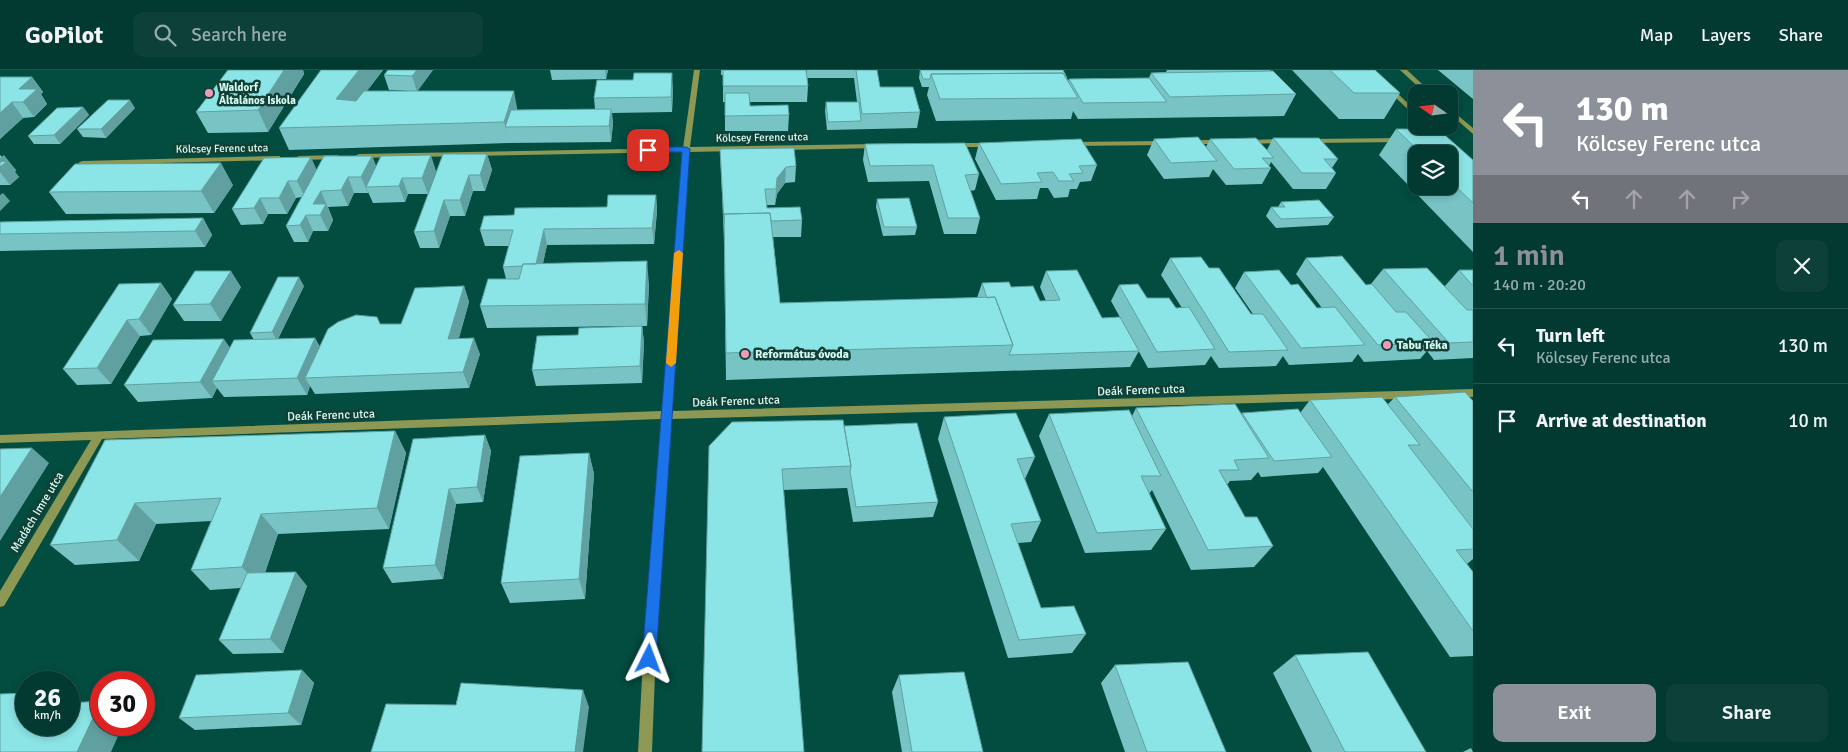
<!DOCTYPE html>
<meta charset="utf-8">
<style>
:root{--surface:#023930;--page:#0c4038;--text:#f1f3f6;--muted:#96acab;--line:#23534c;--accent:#8c9099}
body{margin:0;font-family:Signika,sans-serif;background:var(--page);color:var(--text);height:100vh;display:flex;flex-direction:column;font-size:19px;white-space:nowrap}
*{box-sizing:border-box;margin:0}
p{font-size:16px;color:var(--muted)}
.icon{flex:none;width:28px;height:28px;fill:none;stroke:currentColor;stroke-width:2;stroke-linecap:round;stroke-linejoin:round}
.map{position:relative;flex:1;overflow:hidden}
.side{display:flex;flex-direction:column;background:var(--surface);width:375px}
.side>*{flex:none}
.top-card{background:#8c9099;color:#fff;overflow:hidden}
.needle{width:32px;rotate:284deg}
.controls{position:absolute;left:1408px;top:15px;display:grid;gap:10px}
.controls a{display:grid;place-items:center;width:50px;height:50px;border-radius:10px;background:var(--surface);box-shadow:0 2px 8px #0003,0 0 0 1px var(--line);font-size:25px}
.speed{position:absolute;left:15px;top:601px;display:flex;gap:10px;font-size:25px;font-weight:700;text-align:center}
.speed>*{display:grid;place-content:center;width:65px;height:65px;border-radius:50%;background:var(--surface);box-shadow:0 2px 8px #0003,0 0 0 1px var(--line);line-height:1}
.speed small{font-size:12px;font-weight:400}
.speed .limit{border:8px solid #d22;background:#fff;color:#111}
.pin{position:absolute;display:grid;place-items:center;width:42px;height:42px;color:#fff;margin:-21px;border-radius:10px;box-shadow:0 2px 8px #0006}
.me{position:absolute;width:55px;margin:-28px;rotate:3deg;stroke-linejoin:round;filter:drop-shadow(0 0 4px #0008)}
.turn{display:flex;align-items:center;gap:18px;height:105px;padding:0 20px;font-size:22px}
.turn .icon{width:65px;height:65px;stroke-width:2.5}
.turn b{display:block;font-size:35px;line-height:42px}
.lanes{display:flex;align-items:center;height:48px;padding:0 20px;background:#0003;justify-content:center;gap:25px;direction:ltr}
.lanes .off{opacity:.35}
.round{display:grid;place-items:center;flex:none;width:52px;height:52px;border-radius:10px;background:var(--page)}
.headline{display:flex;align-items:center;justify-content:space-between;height:85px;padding:0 20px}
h1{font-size:30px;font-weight:600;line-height:38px;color:var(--accent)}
.action{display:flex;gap:10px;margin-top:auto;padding:10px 20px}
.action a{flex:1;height:58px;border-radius:10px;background:var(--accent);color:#fff;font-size:20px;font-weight:600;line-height:58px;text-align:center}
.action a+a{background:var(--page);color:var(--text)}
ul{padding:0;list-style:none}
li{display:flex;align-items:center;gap:15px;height:75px;padding:0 20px;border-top:1px solid var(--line)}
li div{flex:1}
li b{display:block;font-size:19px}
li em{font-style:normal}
header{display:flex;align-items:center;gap:30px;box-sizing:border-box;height:70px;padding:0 25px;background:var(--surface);border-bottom:1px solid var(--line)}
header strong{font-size:24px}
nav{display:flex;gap:28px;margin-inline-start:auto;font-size:18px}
.search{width:350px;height:45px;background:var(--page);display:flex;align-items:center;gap:12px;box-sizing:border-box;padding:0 18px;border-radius:10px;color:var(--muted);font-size:19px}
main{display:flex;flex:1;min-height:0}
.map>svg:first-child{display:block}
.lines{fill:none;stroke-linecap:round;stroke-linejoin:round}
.minor{fill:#8c9853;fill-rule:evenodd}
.tertiary{fill:#8c9853;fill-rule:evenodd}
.wall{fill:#78c4c5;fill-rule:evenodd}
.shaded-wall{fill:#61a0a0}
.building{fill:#8be4e5;stroke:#61a0a0}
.route{fill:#1a73e8;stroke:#114b97}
.slow{fill:#f59e0b}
.poi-dot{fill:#ef9ab8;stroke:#123f36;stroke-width:2}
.labels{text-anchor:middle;stroke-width:5;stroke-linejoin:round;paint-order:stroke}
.far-poi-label{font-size:11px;font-weight:bold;fill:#d5fcf2;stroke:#123f36;text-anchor:start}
.far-street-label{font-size:11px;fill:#d5fcf2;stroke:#123f36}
.poi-label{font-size:12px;font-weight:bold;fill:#d5fcf2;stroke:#123f36;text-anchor:start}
.street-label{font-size:12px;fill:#d5fcf2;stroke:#123f36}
</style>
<header>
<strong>GoPilot</strong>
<div class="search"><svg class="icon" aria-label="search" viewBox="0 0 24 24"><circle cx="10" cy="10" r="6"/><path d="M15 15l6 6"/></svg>Search here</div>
<nav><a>Map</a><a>Layers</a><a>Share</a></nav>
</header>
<main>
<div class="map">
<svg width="1473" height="682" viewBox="0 0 1473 682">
<rect width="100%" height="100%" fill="#024c40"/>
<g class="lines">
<path class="minor" d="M694,0H700L690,77L877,74L881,76L877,78L689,82L672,341L1473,319V327L671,349L657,552L652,682H638L645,552L661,349L102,369L4,536L0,537V521L91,370L0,373V365L662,341L682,82L359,88L355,86L359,84L683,78Z
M1402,68L1406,70L1405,72L1309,73L1305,71L1309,69Z
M1284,69L1288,71L1287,73L1246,74L1242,72L1246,70Z
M1186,70H1222L1226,72L1222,74H1186Z
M1164,71H1167V75L1071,76L1067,74L1071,72Z
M951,73H992L996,75L992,77H951Z
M337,85L341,87L340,89L299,90L295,88L299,86Z
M277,86H280V90L82,95L78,93L82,91Z"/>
<path class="tertiary" d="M1366,0H1373L1416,41V46L1414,45Z
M1400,0H1407L1433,24H1426Z
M1449,38L1473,58V64L1449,43Z"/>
</g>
<path class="wall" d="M228,0H303L304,4L268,62L208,63L196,42Z
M321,0H383L367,21H411L389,20L384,5L433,0L417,21L518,40L595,39L594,28L673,18L672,42L612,43L613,54L611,72L509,73L289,80L279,58Z
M550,0H608L606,9L552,10Z
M721,0H806V3L807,0H854V8H807L808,16L807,32H749L750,36L789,45L788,61H725V32H723V5H721Z
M854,0H877L880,17L920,42L917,58L827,60L825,41L826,32H857L854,8Z
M920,0L1067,8L1068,11L1069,9L1149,8L1151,3L1166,2L1167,0H1271L1270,1L1296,24L1284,46L1078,49L1073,41L1071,49L936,51L927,25L929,17H922L919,8Z
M1292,0H1375L1400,23L1384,49H1339Z
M1438,0H1473V29Z
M0,7H32L43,22L41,24L47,34L34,47L23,48L0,69Z
M83,37L89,45L60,74H34L28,66Z
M135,38L106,68L83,67L77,59Z
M1396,59L1473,90V182L1379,85ZM1416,84H1449V116H1416Z
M1273,68L1338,89L1332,98L1336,103L1326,119H1293L1271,92L1269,96L1271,98L1262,114L1226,115L1213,99L1209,107L1164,109L1147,85L1154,69L1206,77L1210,69L1267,80Z
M979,73L1097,95L1091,111L1080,112L1077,119H1070L1068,127L1054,128L1048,118H1040L1037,129L996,130L975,89Z
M865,74L979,104L975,120L970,121L980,148L976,164H944L929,111L868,112L863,90Z
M720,79L796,96L795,112L785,113L777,124L775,135H767V138L802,150L801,167H773L780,233L977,228L982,213L1011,217L1040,231H1046L1040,217L1046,201L1102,248L1139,281L1130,297L726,310L724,169Z
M487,84L492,100L485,121H473L465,146H450L439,178H420L414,162Z
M0,85L16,100L15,102L19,107L10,115H0Z
M372,86L376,96L436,101L428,124H408L405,132L373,133L368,122V123H354L348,136L328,137L333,150L328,161H313L308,172H294L286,156L302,127L296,128L287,144H268L263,154L241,155L232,139L264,88L317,100Z
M233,115L214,143L66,144L49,122Z
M656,125L657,141L654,174L547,175L543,193L649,214L647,256H642L644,272L642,313L536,316L532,300L578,265L632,256L487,258L480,236L506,209L503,197L509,176H485L480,160L514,145L607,137Z
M877,129L917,157L915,165L883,166L876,137Z
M1281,132L1334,147L1328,155L1276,158L1266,146L1271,137H1278Z
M203,148L212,165L205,177L0,181V152Z
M1170,188L1209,198L1251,244H1253L1235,218L1244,202L1291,215L1317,238H1322L1296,204L1306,188L1366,215L1371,214L1383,199L1445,216L1459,200H1473V288L1434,290L1427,281L1420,289L1364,292L1358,284L1352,292L1289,295L1283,286L1276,296L1219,298L1211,286L1205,295L1148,298L1111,231L1119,215L1147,228L1176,238H1182L1161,205Z
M161,213L172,229L151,265L140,266L111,314L77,315L63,299Z
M304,216L278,269L315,268L320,277L380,254H401L464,216L469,232L459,268L480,284L469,318L315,324L310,316L307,325L224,327L217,318L212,328L138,332L124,315L230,278L254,270L250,263Z
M241,217L221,251H184L173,235Z
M1395,327L1473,331V489L1467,494L1473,502V586L1450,587L1323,397L1318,403L1261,407L1258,402L1251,410L1230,411L1227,415L1245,447L1273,476L1254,497L1191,500L1152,420L1149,424L1166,459L1151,480L1085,483L1039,366L1049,344L1132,346L1136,338L1241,344L1242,343H1300L1310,330L1388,334Z
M944,347L1035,387L1025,409L1041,451L1031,472L1018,473L1041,538L1086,564L1072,583L1008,588L938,369Z
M844,356L938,432L933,447L853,452L847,417V418L783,420L709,376Z
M395,361L406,383L389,459L278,464L265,503L307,516L283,583L233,584L219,570L241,518L210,520L191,500L211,451L156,454L139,491L75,495L50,475L105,370Z
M485,365L491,381L483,432L456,434L443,509L392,513L383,498Z
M589,383L594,404L585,529L510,533L501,513Z
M1295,585L1426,682H1312L1273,603Z
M1115,595L1226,682H1125L1101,613Z
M302,600L314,613L301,655L195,660L179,648Z
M899,605L983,682H902L892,622Z
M1471,678L1473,682H1463Z"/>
<path class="shaded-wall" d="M284,0H303L304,4L268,62L258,40Z
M359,0H383L344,51L336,29Z
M417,0H433L417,22L412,6Z
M605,0H608L606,9Z
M672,3L673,18L672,42L671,27Z
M32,7L43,22L41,24L47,34L34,47L23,32L19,19Z
M514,21L518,43L505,57L509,73L504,52Z
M130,30L135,38L106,68L101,59Z
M12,32L23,48L0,69V43Z
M83,37L89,45L60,74L54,65Z
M611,39L613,54L611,72L609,56Z
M487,84L492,100L485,121L480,105Z
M4,85L16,100L15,102L19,107L10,115L0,102V88Z
M431,85L436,101L428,124L422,108Z
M372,86L378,101L366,117L368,122V123L361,107Z
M311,87L318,103L305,127L297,111Z
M221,93L233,115L214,143L201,121Z
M786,97L785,113L777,124L775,135L776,119L777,108Z
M469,105L473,121L465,146L460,130Z
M348,107L354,123L348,136L341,120Z
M402,108L408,124L405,132L399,116Z
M288,111L296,128L287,144L279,128Z
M321,121L333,150L328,161L320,145L313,134Z
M3,123L10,131L0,141V125Z
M656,125L657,141L654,174L652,158Z
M260,128L268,144L263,154L254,138Z
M444,130L450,146L439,178L434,161Z
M306,145L313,161L308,172L300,155Z
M203,148L212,165L205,177L195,161Z
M544,159L547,175L539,212L535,196Z
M647,191L649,214L647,256L645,234Z
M231,201L241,217L221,251L210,234Z
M299,207L304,216L277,271L272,262Z
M161,213L172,229L151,265L139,249Z
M464,216L469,232L454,285L448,269Z
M127,250L140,266L111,314L97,298Z
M642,256L644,272L642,313L640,296Z
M315,268L324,284L305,308L310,316L307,325L297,308Z
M474,268L480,284L469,318L463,302Z
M224,269L235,285L212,311L217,318L212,328L200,312Z
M395,361L406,383L389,459L377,438Z
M485,365L491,381L483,432L477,417Z
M32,378L49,393L0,471V427Z
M589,383L594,404L585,529L579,509Z
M449,419L456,434L443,509L435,495Z
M135,433L156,454L139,491L117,470Z
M261,444L278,464L260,517L242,497Z
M296,502L307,516L283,583L270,569Z
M302,600L314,613L301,655L288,643Z
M583,620L589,637L583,682H575Z
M101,631V655H123L111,682H77Z"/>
<path class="building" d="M228,0H284L258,40L196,42Z
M321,0H359L336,29L356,31L364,21H514L504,52L279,58Z
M388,0H417L412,6L384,5Z
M723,0H806L808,16H723Z
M856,0H877L880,17H913L920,42L862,44Z
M920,0H1063L1067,8H1066L1063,3L931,4L930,9H923Z
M1330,0H1375L1400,23H1354Z
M1273,1L1296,24L1170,27L1151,3Z
M634,3H672L671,27L594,28L597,10H633Z
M1063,3L1078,28L940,29L931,4Z
M0,7H32L19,19H37L23,32H12L0,43Z
M1149,8L1167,32L1083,33L1069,9Z
M725,23H749L750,36L788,35L789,45L725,46Z
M108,30H130L101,59H77Z
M826,32H859L861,51L828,52Z
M83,37L54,65L28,66L57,38Z
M611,39L609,56L505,57L511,40Z
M1396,59H1438L1473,90V133L1449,110V84H1422Z
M1198,67L1217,91L1171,93L1154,69Z
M1256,68L1274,88H1262L1271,98L1234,99L1210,69Z
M1273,68H1319L1338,89H1324L1336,103H1302Z
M1081,69L1097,95L1079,96L1083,103L1069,104L1074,111H1059L1053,102L1037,103L1042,112L1001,114L979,73Z
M965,73L979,104L965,105L980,148H948L933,95L870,96L865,74Z
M794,78L796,96L786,97L777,108L776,119H765L767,138L800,137L802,150L771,151L770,143L724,144V153L720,79Z
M443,84H487L480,105H469L460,130H444L434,161L414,162Z
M431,85L422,108H402L399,116L366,117L381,86Z
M324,86H372L361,107H348L341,120L321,121L313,134H326L320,145H306L300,155L286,156Z
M311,87L297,111H288L279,128H260L254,138L232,139L264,88Z
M7,91L0,97V92Z
M221,93L201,121L49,122L75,94Z
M608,125H656L652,158L544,159L536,194H523L522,196L503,197L513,160H480L484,146L514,145L515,138L607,137Z
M909,128L917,157H884L877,129Z
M1319,130L1334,147L1281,149L1271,137H1285L1281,132Z
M770,143L780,233L995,227L1013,275L726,283L724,144Z
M203,148L195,161L0,164V152Z
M1342,186L1366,215L1372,214L1396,242H1406L1434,273L1378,275L1306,188Z
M1201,187L1209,198H1219L1251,244H1263L1288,280L1229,282L1170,188Z
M647,191L645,234L480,236L488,209H519L523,194Z
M1427,198L1467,240H1473V272L1449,273L1383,199Z
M1077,200L1102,248L1120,247L1139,281L1009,285L1013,275L995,227L987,228L982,213L1009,212L1011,217L1033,216L1040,231L1060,230L1046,201Z
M1279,200L1291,215L1298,214L1317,238L1335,237L1365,275L1301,278L1244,202Z
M1459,200H1473V216Z
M195,201H231L210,234L173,235Z
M278,207H299L272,262L250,263Z
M161,213L139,249L127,250L97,298L63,299L119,214Z
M1138,214L1147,228H1169L1176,238L1189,237L1215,279L1157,282L1119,215Z
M464,216L448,269L474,268L463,302L305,308L328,259L338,252L356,245L377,247L380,254H401L415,218Z
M642,256L640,296L532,300L537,266L578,265L579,258Z
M315,268L297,308L212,311L234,270Z
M224,269L200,312L124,315L153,270Z
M1465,322L1473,331V422L1395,327Z
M1382,327L1420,375H1408L1473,459V479L1456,480L1473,502V561L1310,330Z
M1235,334L1269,388L1234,390L1239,400H1219L1245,447H1257L1273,476L1208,480L1136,338Z
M1298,339L1332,387L1274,391L1242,343Z
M1129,340L1161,406H1141L1166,459L1097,463L1049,344Z
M1016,343L1035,387L1017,389L1041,451L1011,454L1041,538L1074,536L1086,564L1019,570L944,347Z
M843,350L851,396L782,399L804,682H702L709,376L732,352Z
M917,353L938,432L856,437L850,402L851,396L844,356Z
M395,361L377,438L261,444L242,497L191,500L221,428L135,433L117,470L50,475L105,370Z
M485,365L477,417L449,419L435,495L383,498L413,369Z
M32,378L0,427V379Z
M589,383L579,509L501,513L520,386Z
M296,502L270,569L219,570L247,503Z
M1368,582L1426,682H1345L1295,585Z
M1188,592L1226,682H1147L1115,595Z
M302,600L288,643L179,648L196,605Z
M964,602L983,682H912L899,605Z
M461,613L583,620L575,682H371L386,634L456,635Z
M26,623V655H69V633L101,631L77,682H0V624Z"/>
<path class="route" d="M648,77H686L690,79L656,589L654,594L649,596L644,594L642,589L682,82H645V78Z"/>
<path class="slow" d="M679,180L683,183L676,293L671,297L666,293L674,183Z"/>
<g class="poi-dot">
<circle cx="209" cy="23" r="5"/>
<circle cx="1387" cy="275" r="5"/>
<circle cx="745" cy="284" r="5"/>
</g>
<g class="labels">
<g class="far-poi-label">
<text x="219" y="21">Waldorf<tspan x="219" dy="13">Általános Iskola</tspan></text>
</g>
<g class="far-street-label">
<text transform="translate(762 67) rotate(-1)" y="4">Kölcsey Ferenc utca</text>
<text transform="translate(222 78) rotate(-1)" y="4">Kölcsey Ferenc utca</text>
</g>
<g class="poi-label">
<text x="1397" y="279">Tabu Téka</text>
<text x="755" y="288">Református óvoda</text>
</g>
<g class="street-label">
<text transform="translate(1141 320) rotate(-2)" y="4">Deák Ferenc utca</text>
<text transform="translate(736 331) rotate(-2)" y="4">Deák Ferenc utca</text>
<text transform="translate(331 345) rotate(-2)" y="4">Deák Ferenc utca</text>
<text transform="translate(37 442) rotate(-59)" y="4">Madách Imre utca</text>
</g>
</g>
</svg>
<div class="controls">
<a><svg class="needle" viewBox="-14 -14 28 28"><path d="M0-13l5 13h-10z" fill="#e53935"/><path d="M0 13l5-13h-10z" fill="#96acab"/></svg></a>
<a><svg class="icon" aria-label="layers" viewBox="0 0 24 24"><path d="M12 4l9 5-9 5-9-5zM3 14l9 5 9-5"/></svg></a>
</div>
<div class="speed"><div>26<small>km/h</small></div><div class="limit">30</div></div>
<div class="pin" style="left:648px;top:80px;background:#d93025"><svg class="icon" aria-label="arrive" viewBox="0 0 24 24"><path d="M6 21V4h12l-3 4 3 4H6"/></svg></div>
<svg class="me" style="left:649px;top:589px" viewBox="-20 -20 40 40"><path d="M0-17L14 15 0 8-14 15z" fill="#1a73e8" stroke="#fff" stroke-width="4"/></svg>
</div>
<section class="side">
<div class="top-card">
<div class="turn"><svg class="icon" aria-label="left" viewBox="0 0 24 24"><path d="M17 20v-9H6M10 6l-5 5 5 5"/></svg><div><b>130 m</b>Kölcsey Ferenc utca</div></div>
<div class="lanes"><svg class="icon" aria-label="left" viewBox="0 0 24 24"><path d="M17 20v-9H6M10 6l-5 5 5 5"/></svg><svg class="icon off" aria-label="ahead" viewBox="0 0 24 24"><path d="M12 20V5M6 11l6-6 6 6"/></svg><svg class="icon off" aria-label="ahead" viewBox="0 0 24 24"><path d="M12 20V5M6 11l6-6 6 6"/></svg><svg class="icon off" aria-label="right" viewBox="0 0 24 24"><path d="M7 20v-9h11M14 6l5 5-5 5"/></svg></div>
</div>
<div class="headline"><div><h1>1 min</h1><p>140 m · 20:20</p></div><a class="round"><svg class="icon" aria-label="close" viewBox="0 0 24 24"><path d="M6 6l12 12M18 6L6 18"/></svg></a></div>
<ul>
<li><svg class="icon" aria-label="left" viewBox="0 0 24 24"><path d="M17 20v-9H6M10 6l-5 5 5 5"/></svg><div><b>Turn left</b><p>Kölcsey Ferenc utca</p></div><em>130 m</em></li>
<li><svg class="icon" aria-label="arrive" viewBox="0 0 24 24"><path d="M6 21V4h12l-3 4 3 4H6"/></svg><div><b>Arrive at destination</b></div><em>10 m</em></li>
</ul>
<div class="action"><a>Exit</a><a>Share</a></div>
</section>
</main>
